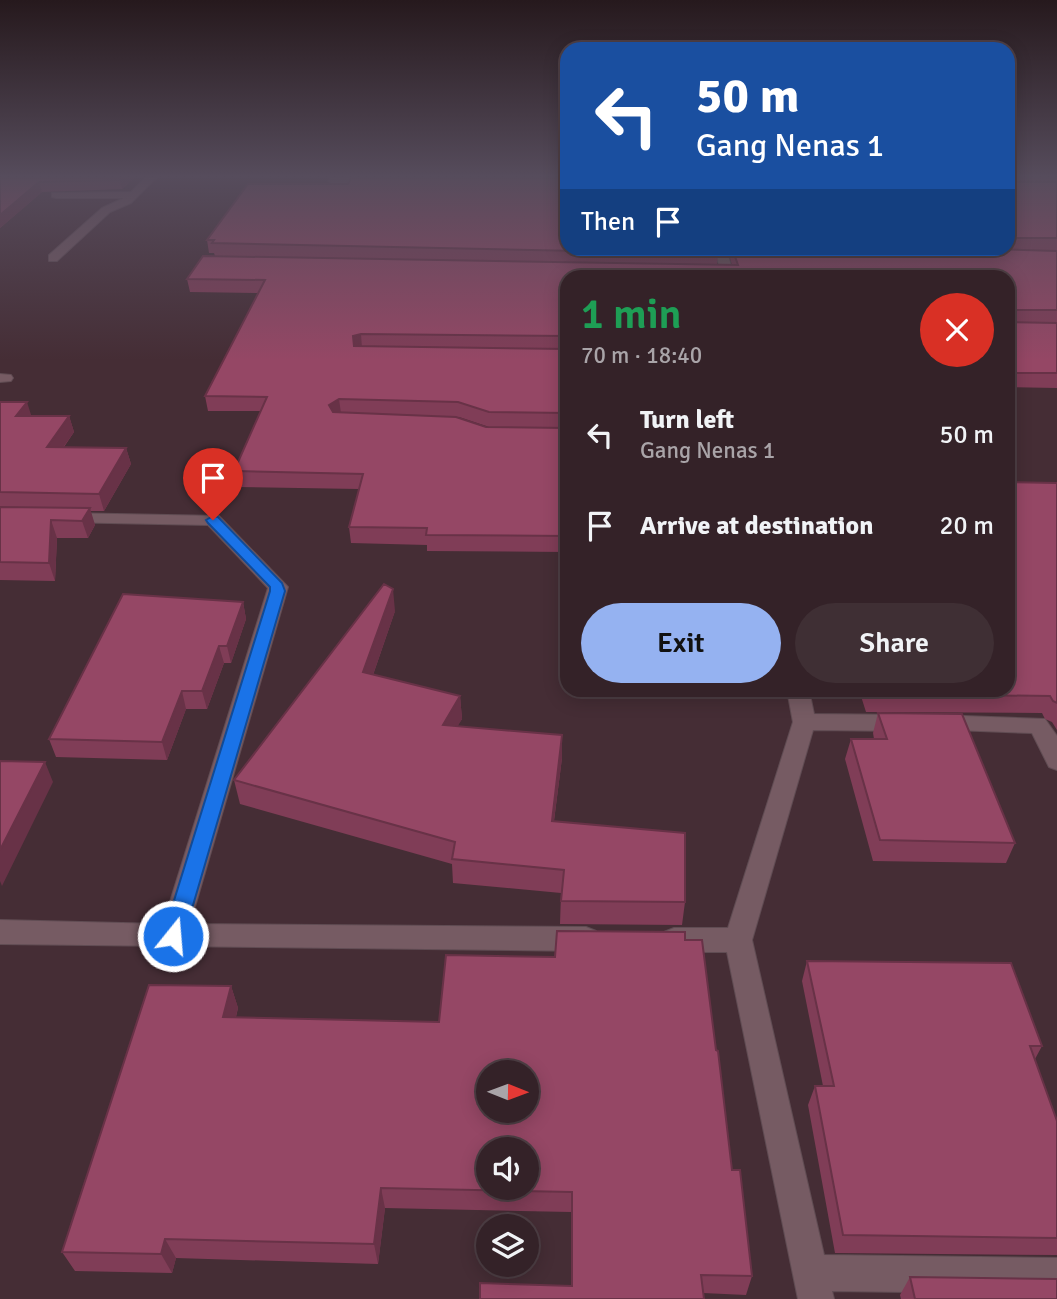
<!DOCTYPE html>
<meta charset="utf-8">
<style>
:root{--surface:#342228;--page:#3f2f34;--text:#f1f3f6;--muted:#a9a4a8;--line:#4e3f45;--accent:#95b2f1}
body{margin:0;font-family:Signika,sans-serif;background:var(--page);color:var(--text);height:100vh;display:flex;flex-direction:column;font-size:26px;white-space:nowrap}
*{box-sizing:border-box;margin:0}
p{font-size:23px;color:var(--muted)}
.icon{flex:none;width:38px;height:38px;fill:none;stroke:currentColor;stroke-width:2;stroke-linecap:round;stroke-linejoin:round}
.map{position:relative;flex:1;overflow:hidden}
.side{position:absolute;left:560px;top:270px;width:455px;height:427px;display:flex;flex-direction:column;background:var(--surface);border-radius:21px;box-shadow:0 4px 18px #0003,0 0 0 2px var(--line)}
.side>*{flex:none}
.guide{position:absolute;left:560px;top:42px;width:455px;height:214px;border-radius:21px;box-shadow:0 4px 18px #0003,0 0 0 2px var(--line);background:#1a4fa0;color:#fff;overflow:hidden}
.needle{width:46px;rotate:91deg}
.tools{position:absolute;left:476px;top:1060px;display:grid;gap:14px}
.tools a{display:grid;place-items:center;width:63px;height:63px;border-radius:50%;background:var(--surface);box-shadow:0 4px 18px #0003,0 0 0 2px var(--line);font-size:35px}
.pin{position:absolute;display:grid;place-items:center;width:60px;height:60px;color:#fff;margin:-72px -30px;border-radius:50% 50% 50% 0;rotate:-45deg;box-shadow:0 0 7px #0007}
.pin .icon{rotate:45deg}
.me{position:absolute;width:77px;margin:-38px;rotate:17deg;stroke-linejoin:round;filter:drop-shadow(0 0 5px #0008)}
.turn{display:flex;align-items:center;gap:24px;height:147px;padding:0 21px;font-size:32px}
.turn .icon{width:91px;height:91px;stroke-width:2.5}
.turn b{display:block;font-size:49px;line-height:60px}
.then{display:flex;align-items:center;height:66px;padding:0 21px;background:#0003;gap:14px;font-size:26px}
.round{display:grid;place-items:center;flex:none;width:74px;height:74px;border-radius:37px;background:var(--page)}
.headline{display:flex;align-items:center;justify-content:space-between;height:119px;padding:0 21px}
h1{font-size:42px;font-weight:600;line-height:52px;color:#1e9e55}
.action{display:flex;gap:14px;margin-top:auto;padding:14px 21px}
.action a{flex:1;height:80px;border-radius:42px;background:var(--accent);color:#111;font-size:28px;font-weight:600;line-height:80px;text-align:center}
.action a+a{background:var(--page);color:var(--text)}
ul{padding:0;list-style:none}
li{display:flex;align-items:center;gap:21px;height:91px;padding:0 21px}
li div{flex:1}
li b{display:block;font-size:26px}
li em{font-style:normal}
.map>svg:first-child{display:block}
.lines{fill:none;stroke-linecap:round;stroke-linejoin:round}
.minor-casing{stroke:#604c53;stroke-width:2}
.minor{fill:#765b63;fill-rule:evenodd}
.wall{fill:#803d57;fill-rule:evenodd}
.shaded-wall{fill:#683247}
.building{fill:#954765;stroke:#683247;stroke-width:2;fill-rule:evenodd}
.route{fill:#1a73e8;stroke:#114b97;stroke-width:2}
</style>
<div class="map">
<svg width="1057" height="1299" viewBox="0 0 1057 1299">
<rect width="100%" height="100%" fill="#452d35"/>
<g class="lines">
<defs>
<path id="minor" d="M145,178H156L131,203L110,212L57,261H49V255L102,208L124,198H56L52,197V193L131,192Z
M330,178L377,179L382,182L377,185L333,184L328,181Z
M714,248H726L734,276H722Z
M0,374L11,375L13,378L11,381L0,382Z
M65,513L219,516L288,587L190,924L586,927L596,931L600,939L596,947L586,951L0,944V920L163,924L268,588L208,525L59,522L56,518L59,514Z
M787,690H809L814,714L905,715L913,717L916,723L913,729L905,731L813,730L752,940L824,1255L1057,1258V1294L832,1291L834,1299H798L727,952H674L664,948L660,940L664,932L674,928H728L793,722Z
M937,715L1045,719L1057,736V770L1049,767L1032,733L929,729L926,723L929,717Z"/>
</defs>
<use href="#minor" class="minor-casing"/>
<use href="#minor" class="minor"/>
</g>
<path class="wall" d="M0,178H134L122,189L42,192L0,228Z
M1008,178H1057V250H1025L1057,251V388L1008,387V276H567V552L427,551V545L351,543L349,527L359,489L237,487L234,471L261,411H208L205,396L259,293L190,292L187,279L215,256L214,253H209L207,240L348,184L718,254L717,264L732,265L727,248H1008ZM441,417H459L489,427H486Z
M0,402L32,416H69L74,432L64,447L126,448L131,464L104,511H90L95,525L88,538H57L55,581L0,580Z
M1057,483V730L1052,722L1045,719L1042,713L866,712L859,690H1008Z
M243,602L246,619L231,663H224L207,709H186L167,760L56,757L49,739Z
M395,611L373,675L460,696L462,719L457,726L562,758L554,821L685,902L682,925L560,924L561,893L453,883L452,864L240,804L234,780Z
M593,690H744L743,693Z
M878,713L1015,843L1006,863L873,861L845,759L851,739H874L873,733Z
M685,940L752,1276L746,1295L703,1293L571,1286V1212L385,1208L378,1264L176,1258L172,1273L75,1271L62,1252L231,986L238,1008L236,1017L439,1022L555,957Z
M807,961L1042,1046L1035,1059L1057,1121V1255L835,1253L808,1105L815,1086H823L802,981Z
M910,1277L1057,1299H901L900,1295Z"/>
<path class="shaded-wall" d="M122,178H134L122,189L120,180Z
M39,182L42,192L0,228V215Z
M361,334L362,348L355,360L353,336Z
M339,399L341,413L331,420L329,405Z
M27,402L32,418L16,416Z
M69,416L74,432L52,463L47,447Z
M126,448L131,464L104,511L99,494Z
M90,508L95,525L88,538L82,521Z
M51,520L57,538L55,581L49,563Z
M393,589L395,611L366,695L363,672Z
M243,602L246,619L231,663L227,646Z
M219,646L224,663L207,709L202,691Z
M182,691L186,709L167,760L162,742Z
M460,696L462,719L445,748L443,725Z
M562,735V758L551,844L552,821Z
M45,762L53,782L2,886L0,881V850Z
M231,986L238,1008L230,1039L223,1017Z
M381,1188L385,1208L378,1264L374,1244Z
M165,1239L176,1258L172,1273L161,1254Z"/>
<path class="building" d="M0,178H122L120,180L39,182L0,215Z
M351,178H567V248H717L718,254L212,243L214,240H207L248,184H348Z
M1008,178L1011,182H1057V238H1008Z
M732,248H957L1057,251V310H1012L1009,312L1010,322L1057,323V373H1008V276H567V336L361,334L353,336L354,346L567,349V413L489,412L458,402L339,399L329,405L333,412L456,417L486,427L567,428V536L426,535L427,528L349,527L363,474L234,471L267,397L205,396L265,280L187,279L203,256L738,265Z
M0,402H27L16,416H69L47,447L126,448L99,494L0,492Z
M1008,482L1057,483V703L1053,701L1050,696L871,694L869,690H1008Z
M0,507L90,508L82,521L51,520L49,563L0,562Z
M384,584L393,589L363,672L460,696L443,725L562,735L552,821L685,833V902L561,901L564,870L452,859L455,842L234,780Z
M123,594L243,602L227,646H219L202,691H182L162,742L49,739Z
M878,713L962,714L1015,843L880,840L851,739H887Z
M0,761L45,762L0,850Z
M557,931L685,932V940H702L716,1050L718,1051L732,1170H740L752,1276L701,1275L704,1299H480V1283L572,1286V1192L381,1188L374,1244L165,1239L161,1254L62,1252L149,985L231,986L223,1017L439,1022L446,955L555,957ZM488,1073H527V1111H488ZM488,1150H527V1188H488Z
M807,961L1011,963L1042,1046H1030L1057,1121V1238L843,1235L815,1086H834Z
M910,1277L1057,1279V1299H915Z"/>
<linearGradient id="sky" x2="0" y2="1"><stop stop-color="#26191d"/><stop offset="0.49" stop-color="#564c5c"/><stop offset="1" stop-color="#564c5c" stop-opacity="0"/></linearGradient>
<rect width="1057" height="360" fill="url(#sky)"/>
<path class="route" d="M213,516L218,517L282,583L285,591L184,936L180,943L173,945L166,943L163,936L270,591V587L208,523L206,520Z"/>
</svg>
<div class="tools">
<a><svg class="needle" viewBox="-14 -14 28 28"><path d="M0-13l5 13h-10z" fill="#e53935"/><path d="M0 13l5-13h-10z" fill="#a9a4a8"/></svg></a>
<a><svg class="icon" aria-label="sound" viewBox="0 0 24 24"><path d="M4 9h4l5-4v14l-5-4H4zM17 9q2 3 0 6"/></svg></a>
<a><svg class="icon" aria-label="layers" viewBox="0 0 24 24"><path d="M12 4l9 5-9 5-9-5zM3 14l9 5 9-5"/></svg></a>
</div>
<div class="pin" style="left:213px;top:520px;background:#d93025"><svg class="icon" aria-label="arrive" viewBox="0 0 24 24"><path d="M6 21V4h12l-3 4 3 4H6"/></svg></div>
<svg class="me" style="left:173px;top:936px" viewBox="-20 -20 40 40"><circle r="17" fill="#1a73e8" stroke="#fff" stroke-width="3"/><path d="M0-11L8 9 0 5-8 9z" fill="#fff"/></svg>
<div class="guide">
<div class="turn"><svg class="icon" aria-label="left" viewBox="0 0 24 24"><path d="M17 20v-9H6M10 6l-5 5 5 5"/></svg><div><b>50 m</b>Gang Nenas 1</div></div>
<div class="then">Then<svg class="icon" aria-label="arrive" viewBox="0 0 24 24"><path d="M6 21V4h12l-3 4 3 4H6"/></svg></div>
</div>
<section class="side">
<div class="headline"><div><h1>1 min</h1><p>70 m · 18:40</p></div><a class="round" style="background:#d93025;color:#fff"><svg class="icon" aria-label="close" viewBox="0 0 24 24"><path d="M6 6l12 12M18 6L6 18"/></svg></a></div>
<ul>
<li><svg class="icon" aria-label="left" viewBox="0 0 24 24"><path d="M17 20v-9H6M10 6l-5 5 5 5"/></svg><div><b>Turn left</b><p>Gang Nenas 1</p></div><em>50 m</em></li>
<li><svg class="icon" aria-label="arrive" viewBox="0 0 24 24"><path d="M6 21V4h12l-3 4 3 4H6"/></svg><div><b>Arrive at destination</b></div><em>20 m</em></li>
</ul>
<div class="action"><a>Exit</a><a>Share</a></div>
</section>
</div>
